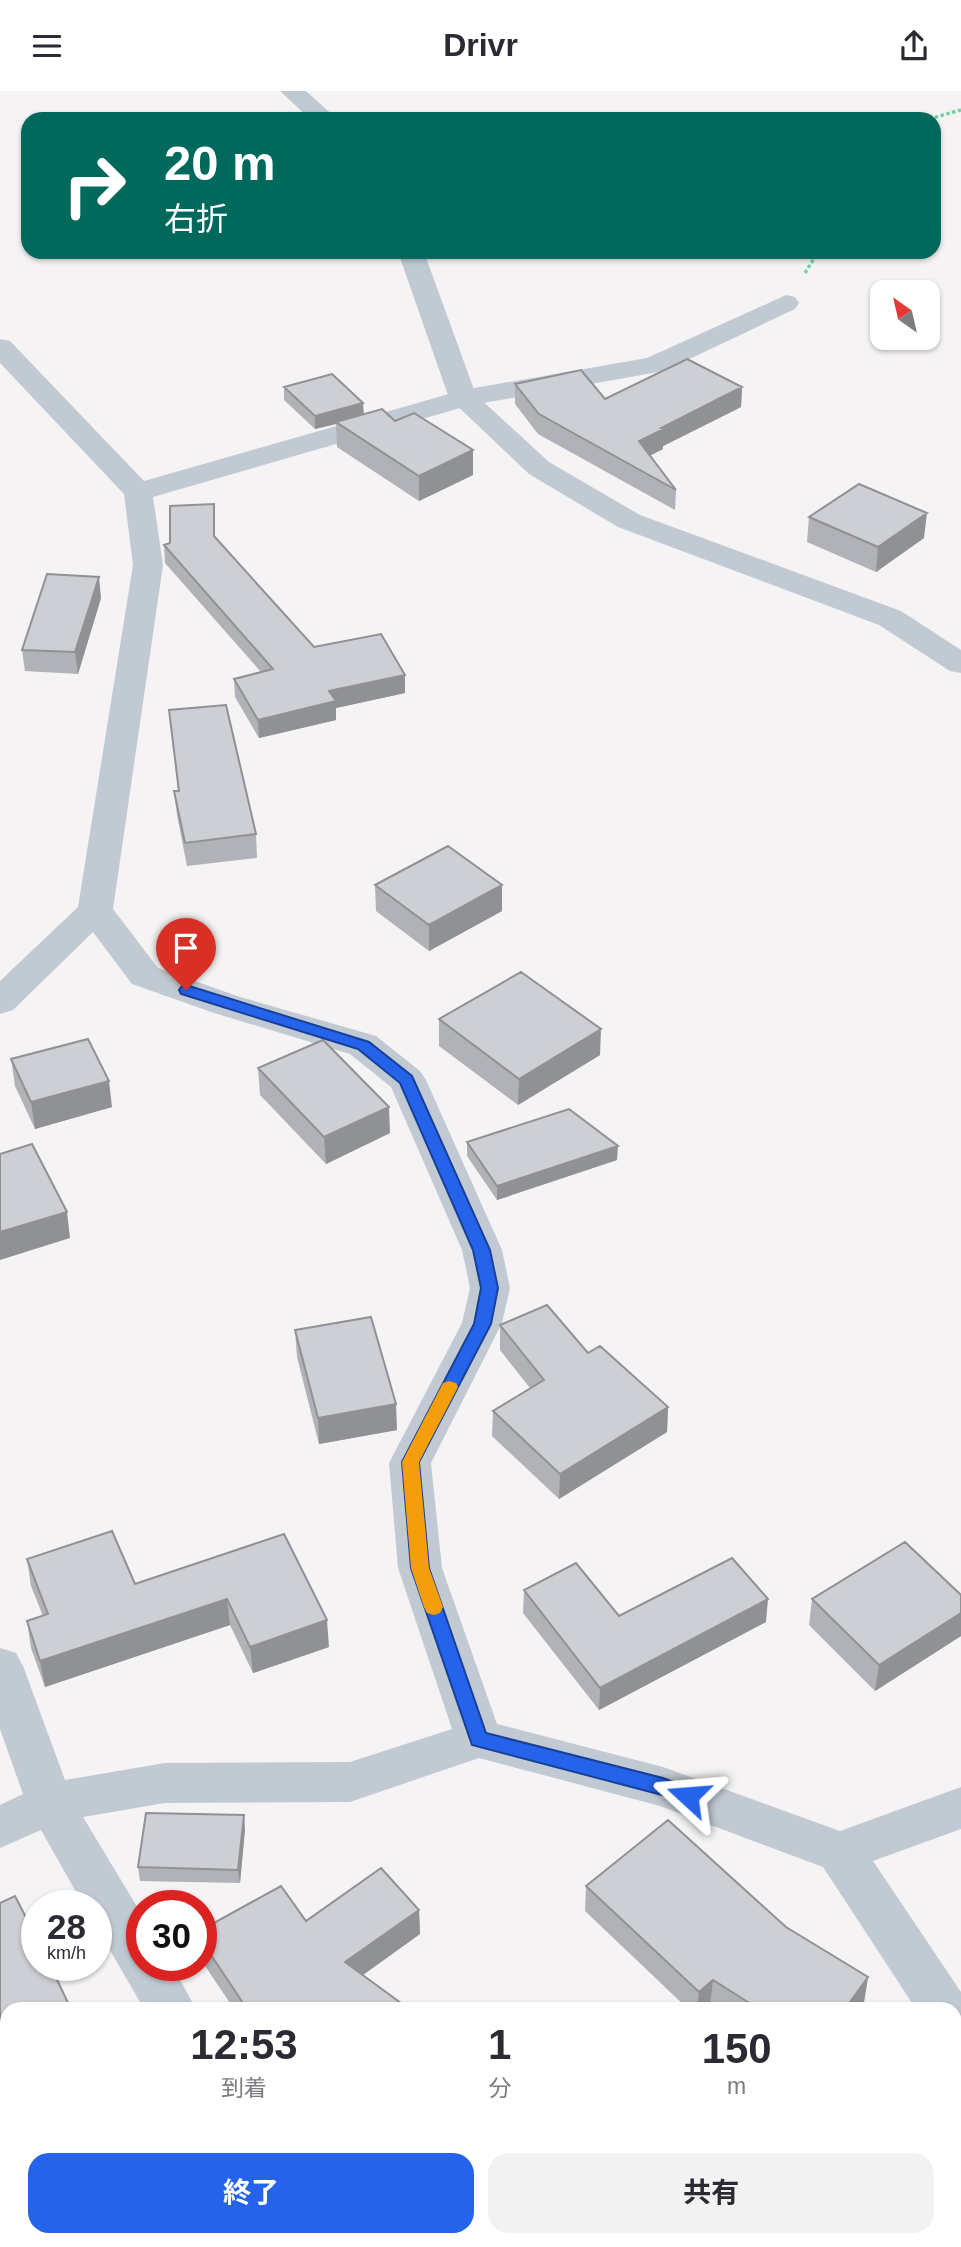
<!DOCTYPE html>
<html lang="ja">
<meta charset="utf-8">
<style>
:root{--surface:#fff;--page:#f2f2f3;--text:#2b2b33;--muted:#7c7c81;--accent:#2563eb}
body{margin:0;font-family:Helvetica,"Noto Sans JP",sans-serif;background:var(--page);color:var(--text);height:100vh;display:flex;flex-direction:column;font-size:26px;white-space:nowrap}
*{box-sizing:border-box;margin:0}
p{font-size:23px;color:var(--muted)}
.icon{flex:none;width:38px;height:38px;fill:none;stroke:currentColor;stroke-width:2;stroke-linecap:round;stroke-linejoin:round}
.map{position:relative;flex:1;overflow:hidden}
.side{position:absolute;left:0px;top:1911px;width:962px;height:245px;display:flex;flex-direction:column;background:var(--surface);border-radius:21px 21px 0 0;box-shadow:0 2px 5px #0004}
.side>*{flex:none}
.top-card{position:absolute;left:21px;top:21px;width:920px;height:147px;border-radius:21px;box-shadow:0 2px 5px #0004;background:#00695c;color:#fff;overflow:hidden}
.needle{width:46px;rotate:326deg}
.controls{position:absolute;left:870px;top:189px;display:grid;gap:14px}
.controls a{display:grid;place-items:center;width:70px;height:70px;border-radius:14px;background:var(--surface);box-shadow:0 2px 5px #0004;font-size:35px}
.speed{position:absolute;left:21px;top:1799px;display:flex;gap:14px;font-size:35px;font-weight:700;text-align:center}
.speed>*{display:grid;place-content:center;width:91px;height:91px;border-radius:50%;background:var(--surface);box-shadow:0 2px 5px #0004;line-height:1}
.speed small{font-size:18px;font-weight:400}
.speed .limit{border:10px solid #d22;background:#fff;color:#111}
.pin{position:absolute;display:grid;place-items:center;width:60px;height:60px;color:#fff;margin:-72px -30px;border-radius:50% 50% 50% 0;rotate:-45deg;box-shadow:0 0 7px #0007}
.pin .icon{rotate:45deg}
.me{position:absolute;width:77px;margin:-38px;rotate:289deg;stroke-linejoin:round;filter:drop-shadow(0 0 5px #0008)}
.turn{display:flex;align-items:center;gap:24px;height:147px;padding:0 28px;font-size:32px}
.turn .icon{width:91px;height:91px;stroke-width:2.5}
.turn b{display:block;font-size:49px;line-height:60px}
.eta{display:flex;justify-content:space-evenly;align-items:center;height:119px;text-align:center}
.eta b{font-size:42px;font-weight:700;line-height:49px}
.button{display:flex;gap:14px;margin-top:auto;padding:14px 28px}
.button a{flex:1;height:80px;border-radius:21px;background:var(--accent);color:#fff;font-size:28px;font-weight:700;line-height:80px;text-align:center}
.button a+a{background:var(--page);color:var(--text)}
header{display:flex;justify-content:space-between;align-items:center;height:91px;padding:0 28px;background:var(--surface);font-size:32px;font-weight:700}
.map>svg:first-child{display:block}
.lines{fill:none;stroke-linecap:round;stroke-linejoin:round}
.path{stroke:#7ad0a6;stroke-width:3.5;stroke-dasharray:3.5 2.5;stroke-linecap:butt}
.minor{fill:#c1cad2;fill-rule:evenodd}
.tertiary{fill:#c1cad2;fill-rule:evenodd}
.wall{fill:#b0b2b7}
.shaded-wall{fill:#909195}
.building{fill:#cdcfd5;stroke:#909195;stroke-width:2}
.route{fill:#2563eb;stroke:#184099;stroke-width:2}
.slow{fill:#f59e0b}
</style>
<header><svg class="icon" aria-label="menu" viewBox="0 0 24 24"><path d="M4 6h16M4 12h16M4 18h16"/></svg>Drivr<svg class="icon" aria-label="share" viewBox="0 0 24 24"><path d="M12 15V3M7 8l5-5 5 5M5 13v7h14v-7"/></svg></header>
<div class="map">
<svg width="961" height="2156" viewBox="0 0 961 2156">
<rect width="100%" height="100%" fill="#f5f3f3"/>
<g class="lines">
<path class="path" d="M929,28L961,19
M805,182L818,161"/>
<path class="minor" d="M786,204L795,206L799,212L795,218L664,280L467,315L153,406L163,474L113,818L158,877L240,906L376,945L420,980L426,989L502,1159L510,1197L502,1232L431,1372L442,1477L497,1633L663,1676L840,1740L961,1696V1738L873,1770L961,1901V1934L956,1936V1918H916L823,1776L660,1715L479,1667L350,1711L165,1712L83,1726L142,1824V1874H172L196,1918H144L96,1835V1815H84L41,1739L0,1757V1714L23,1703L0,1638V1557L16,1562L23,1575L65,1689L165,1672L350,1671L452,1638L398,1477L389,1372L462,1232L470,1197L462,1159L391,996L350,963L214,922L132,893L93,841L13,919L0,923V890L78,816L133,474L124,403L0,272V248L10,250L144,390L463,299L647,267Z
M289,2149H346L349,2156H293Z"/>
<path class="tertiary" d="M280,0H306L337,28H310Z
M398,161H424L476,304L549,371L640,424L901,520L961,559V582L950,580L879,534L618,436L529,383L449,307Z"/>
</g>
<path class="wall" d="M515,293L605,308L742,296L741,316L663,355V358L650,365L676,399L675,419L538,343L515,313Z
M284,296L364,323L395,330L473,359V384L419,410L337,356L336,333L315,338L284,309Z
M809,426L924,447L876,481L807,451Z
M215,431V447L314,556L405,602L336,617V629L259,647L235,606L234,588L261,581L165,472L164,454L170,452Z
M101,507L78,583L25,580L22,559Z
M169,619L256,743L257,767L187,775L177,724L174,700H178Z
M375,794L502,820L429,860L376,820Z
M439,928L600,964L518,1014L439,955Z
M11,968L112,1016L35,1038L15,995Z
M258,977L390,1042L326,1073L260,1004Z
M467,1051L617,1069L497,1109L467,1065Z
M500,1234L588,1262L668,1316L667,1341L559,1408L492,1345L493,1320L530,1297L500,1259Z
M295,1239L397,1339L319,1353L297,1266Z
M284,1443L329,1556L253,1582L230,1534L45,1596L31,1557L27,1530L43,1525L31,1495L27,1468L135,1493Z
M524,1499L619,1525L766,1531L599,1619L523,1522Z
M961,1504V1545L875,1600L809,1534L812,1508Z
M245,1738L240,1792L140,1790L138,1776Z
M586,1795L786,1836L868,1886L864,1911L858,1918H717L710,1914L705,1918H688L585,1820Z
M419,1819L420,1843L363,1884L409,1918H234L201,1869V1839Z
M135,2149H259L264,2156H140Z
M523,2149H632L627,2153L632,2156H530Z"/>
<path class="shaded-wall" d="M742,296L741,316L663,355V358L638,370L639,350L661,337Z
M363,312L364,325L336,331V333L315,338V325Z
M473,359V384L419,410V385Z
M927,422L924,447L876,481L878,456Z
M99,486L101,507L78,583L75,561Z
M405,584V602L336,617V629L259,647L258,629L329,600Z
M502,794V820L429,860V834Z
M601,938L600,964L518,1014L519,988Z
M109,990L112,1016L35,1038L31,1011Z
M389,1016L390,1042L326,1073L324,1046Z
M618,1055L617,1069L497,1109V1095Z
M67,1121L70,1147L0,1169V1141Z
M396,1313L397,1339L319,1353L318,1327Z
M668,1316L667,1341L559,1408L560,1383Z
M227,1508L230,1534L45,1596L40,1570Z
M768,1508L766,1531L599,1619L600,1597Z
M961,1522V1545L875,1600L879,1574Z
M327,1529L329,1556L253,1582L250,1556Z
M244,1724L245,1738L240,1792L238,1779Z
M419,1819L420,1843L346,1896L345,1871Z
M868,1886L864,1911L858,1918H845Z
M713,1889L710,1914L705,1918H697L699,1901Z
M7,1980V2003L0,2006V1983Z
M612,2149H632L624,2156Z"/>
<path class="building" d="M687,268L742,296L661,337L664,338L639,350L676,399L539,323L515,293L581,279L605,308Z
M332,283L363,312L315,325L284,296Z
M382,318L395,330L414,322L473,359L419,385L336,331Z
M859,393L927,422L878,456L809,426Z
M214,413V445L314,556L381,543L405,584L329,600L336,610L258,629L234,588L273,578L164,454L170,452V415Z
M47,483L99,486L75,561L22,559Z
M226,614L256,743L185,752L174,700H179L169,619Z
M448,755L502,794L429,834L375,794Z
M521,881L601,938L519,988L439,928Z
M88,948L109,990L31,1011L11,968Z
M323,949L389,1016L324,1046L258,977Z
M569,1018L618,1055L497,1095L467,1051Z
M32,1053L67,1121L0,1141V1063Z
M547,1214L588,1262L600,1255L668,1316L560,1383L493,1320L544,1289L500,1234Z
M371,1226L396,1313L318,1327L295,1239Z
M112,1440L135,1493L284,1443L327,1529L250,1556L227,1508L40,1570L27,1530L48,1523L27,1468Z
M905,1451L961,1504V1522L879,1574L812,1508Z
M732,1467L768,1508L600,1597L524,1499L576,1472L619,1525Z
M146,1722L244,1724L238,1779L138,1776Z
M668,1729L786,1836L868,1886L845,1918H759L713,1889L699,1901L586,1795Z
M381,1777L419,1819L345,1871L409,1918H247L201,1849V1839L281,1795L306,1830Z
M15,1805L37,1848V1874H50L71,1918H7V1980L0,1983V1812Z
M956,2115L961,2120V2156H884L891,2149H956Z
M148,2149H259L264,2156H153Z
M545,2149H622L632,2156H551Z"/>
<path class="route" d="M186,894L369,951L412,985L490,1159L498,1197L491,1233L419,1371L429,1477L486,1642L663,1687L695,1699L698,1705L695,1711L688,1713L662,1704L472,1654L411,1477L402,1371L474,1233L481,1197L473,1159L400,992L358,958L181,903L179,899L181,896Z"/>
<path class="slow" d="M449,1290L456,1292L458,1296L419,1371L429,1477L443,1516L440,1522L434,1524L427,1522L424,1516L411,1477L402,1371L443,1292Z"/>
</svg>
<div class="controls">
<a><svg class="needle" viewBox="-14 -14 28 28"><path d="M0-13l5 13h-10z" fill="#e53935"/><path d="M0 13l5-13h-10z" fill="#7c7c81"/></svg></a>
</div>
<div class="speed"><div>28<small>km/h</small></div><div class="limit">30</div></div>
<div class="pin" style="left:186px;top:899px;background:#d93025"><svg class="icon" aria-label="arrive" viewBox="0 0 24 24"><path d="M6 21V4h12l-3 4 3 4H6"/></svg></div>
<svg class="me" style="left:688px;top:1705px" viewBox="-20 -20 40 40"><path d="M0-17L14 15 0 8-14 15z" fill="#2563eb" stroke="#fff" stroke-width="4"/></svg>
<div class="top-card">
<div class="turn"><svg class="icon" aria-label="right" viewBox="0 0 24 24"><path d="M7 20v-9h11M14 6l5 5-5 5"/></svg><div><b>20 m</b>右折</div></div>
</div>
<section class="side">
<div class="eta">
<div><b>12:53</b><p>到着</p></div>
<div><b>1</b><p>分</p></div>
<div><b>150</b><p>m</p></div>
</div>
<div class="button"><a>終了</a><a>共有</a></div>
</section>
</div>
